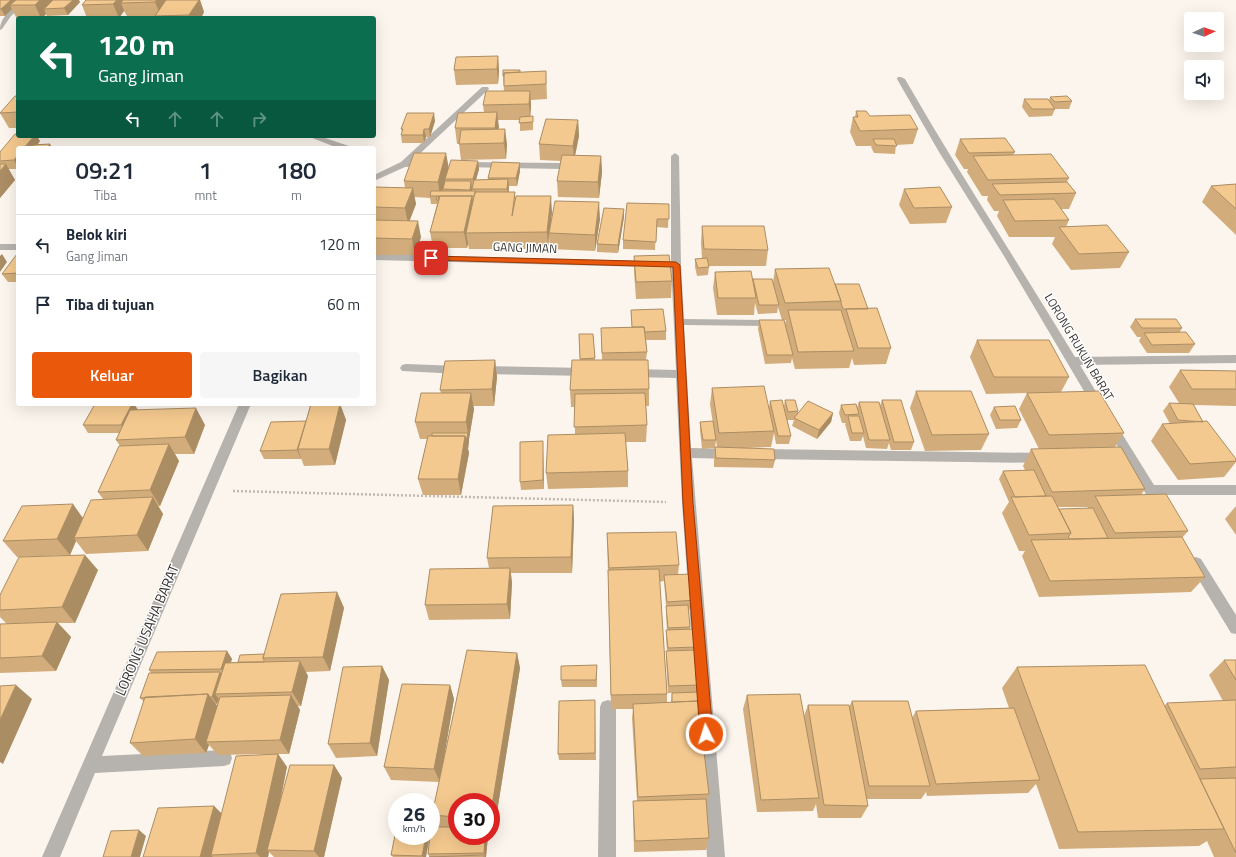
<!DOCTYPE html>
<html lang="id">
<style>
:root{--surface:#fff;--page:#f6f6f7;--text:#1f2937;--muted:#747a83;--line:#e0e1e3;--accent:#ea580c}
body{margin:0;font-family:"Titillium Web",sans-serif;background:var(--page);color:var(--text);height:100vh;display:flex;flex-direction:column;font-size:15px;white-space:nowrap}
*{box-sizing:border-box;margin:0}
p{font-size:13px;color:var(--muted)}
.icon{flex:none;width:22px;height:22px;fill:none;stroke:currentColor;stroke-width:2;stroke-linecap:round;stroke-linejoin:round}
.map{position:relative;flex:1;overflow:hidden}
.side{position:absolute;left:16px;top:146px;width:360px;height:260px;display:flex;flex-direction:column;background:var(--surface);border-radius:4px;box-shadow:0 4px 16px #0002}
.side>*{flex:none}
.banner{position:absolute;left:16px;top:16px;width:360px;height:122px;border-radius:4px;box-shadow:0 4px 16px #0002;background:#0b6e4f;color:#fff;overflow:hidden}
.needle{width:26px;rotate:87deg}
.controls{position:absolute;left:1184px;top:12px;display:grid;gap:8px}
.controls a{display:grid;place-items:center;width:40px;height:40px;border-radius:4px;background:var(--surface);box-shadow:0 4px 16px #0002;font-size:20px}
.speed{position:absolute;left:388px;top:793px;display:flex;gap:8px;font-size:20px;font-weight:700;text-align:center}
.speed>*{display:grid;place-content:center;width:52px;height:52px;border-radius:50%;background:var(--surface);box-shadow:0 4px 16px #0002;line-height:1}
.speed small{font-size:10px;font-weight:400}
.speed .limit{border:6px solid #d22;background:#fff;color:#111}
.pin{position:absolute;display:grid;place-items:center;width:34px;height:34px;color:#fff;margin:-17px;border-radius:8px;box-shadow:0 2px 6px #0006}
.me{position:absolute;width:44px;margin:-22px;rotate:356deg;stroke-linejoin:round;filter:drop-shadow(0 0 3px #0008)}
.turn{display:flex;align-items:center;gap:14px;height:84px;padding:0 16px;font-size:18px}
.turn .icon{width:52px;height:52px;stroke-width:2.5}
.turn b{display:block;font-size:28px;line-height:34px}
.lanes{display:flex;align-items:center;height:38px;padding:0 16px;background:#0003;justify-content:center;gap:20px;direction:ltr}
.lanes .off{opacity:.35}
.eta{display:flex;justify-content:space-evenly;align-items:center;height:68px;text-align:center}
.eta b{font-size:24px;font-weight:600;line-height:28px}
.action{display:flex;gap:8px;margin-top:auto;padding:8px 16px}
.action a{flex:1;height:46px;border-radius:4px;background:var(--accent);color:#fff;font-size:16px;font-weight:600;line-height:46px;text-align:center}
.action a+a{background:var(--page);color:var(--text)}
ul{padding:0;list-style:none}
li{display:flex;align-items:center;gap:12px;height:60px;padding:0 16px;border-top:1px solid var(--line)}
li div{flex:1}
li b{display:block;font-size:15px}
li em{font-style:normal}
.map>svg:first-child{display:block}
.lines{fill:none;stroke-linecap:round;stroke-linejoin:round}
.path{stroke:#beb9b2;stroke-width:2.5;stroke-dasharray:2 2;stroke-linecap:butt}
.minor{fill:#b6b3af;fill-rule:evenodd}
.wall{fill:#d2ad7b;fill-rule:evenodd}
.shaded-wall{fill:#ab8d64}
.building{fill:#f4c98f;stroke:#ab8d64}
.route{fill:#ea580c;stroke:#983908}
.labels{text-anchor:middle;stroke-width:3;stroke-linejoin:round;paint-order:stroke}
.street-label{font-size:12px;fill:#373532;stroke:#fff}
.near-street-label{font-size:14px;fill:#373532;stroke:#fff}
</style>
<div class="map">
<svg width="1236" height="857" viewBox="0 0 1236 857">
<rect width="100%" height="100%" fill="#fcf5ed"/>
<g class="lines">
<path class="path" d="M233,491L666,502"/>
<path class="minor" d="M21,0H28L11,16L2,29L0,30C0,17 12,9 21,0Z
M898,77H901L905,79C959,173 1019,264 1075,357L1236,355V363L1080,365L1104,405L1102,408L1098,409L1094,408L1004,256L939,152L897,79Z
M482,87H488L489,89L412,161L428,162L429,164L428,166L405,167L374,181V175L401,162Z
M307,136H319L349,146L350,148H338Z
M675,153L679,156L681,265L684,319L775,320L780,323L775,326L684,325L691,448L731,449L735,451L737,454L735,457L731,459L692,458L725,857H707L682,503L676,378L633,377L629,376L627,373L629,370L633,369L676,370L671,265V156Z
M463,162L561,163L565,166L561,169L460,167L459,165Z
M0,244H18V250H0Z
M374,254L649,261L654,264L649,267L374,260Z
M406,364L459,366L463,367L465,370L463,373L459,374L402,371L400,368L402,365Z
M481,366L587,368L591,369L593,372L591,375L587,376L481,374L477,373L475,370L477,367Z
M239,404H251L102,756L224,750L230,752L232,758L230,764L224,766L95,773L60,857H42Z
M1112,423L1116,424L1154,485H1236V495H1160L1168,507L1166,511L1161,512L1156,511L1106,427L1108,424Z
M759,449L1043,453L1047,455L1049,458L1047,461L1043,463L759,459L755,457L753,454L755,451Z
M1196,557L1201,559L1236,615V634L1231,633L1191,567L1189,563L1191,559Z
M608,700L614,702L616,707V857H598L600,707L602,702Z"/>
</g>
<path class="wall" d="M0,0L80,2L68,15L47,16L46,14L42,18H18V19H17L12,9L5,16H0Z
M86,0H200L204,12L201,18H156L155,16H127L124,11L119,18H87L82,5Z
M498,56L499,71L498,84L456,85L454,70Z
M546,71L547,99L531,100V106L530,117L533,116V130L520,131V120H498V129L507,144L506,159L461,160L459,144H457L455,128L484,112L483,105L504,91L503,76L520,72Z
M18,96V128H9L0,113Z
M1050,97L1072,101L1069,109H1055L1052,116L1029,117L1022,107L1024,99L1049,101Z
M856,111L870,116L918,129L913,144L896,145L895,154L874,153L871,147L872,146H856L850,132L853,117H855Z
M578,120L579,136L575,155L601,156L602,172L599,198L558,197L557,181L561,161L540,160L539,144Z
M435,121L430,137H426L424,143H402L401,135L402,132L401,129Z
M960,139L1015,152L1013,155L1069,178L1067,182L1076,193L1069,209H1061L1069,220L1066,227L1129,252L1120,268L1071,270L1052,244L1055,237H1009L997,216L999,211H994L987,200L988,196H982L967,172L968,169H964L955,155Z
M40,141L38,144H50L52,148H18V171L16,169H8L15,180L0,198V152Z
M478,161L479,169L476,180L488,179V178L520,171L517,186H509V192H515V197L552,212L550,226L600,219L595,251L550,249L549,237L548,249H469L468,244L467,248H433L430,232L437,204H431L430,198L414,197L416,204L410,220L421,237L415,255H374V187L405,188L404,181L449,168Z
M1236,184V235L1202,202L1211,186Z
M904,189L952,207L946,223L910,224L899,205Z
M669,204L668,228L656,227L655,250L623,249V240Z
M624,217L618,253L597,252V244Z
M702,226L768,250L766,266H709L708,275L697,276L695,267V259H702L701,243Z
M18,254V282H8L2,274Z
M634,256L672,281L671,298L636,299L634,272Z
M775,269L835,284L868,309L891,348L886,364L854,365L852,358L849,368L795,369L792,358L791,363L765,364L758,329L759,320L785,324L786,320H782L778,307L777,313L758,314L755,303L754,315H717L713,288L715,272L752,279L773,282Z
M631,310L666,331V340H646L647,352L646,360L649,389V406H646L647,425L646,442H626L628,471V487L548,489L546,473L575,434V407H571L570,390L580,360L579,334H593L595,360H602L601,328L632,327Z
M1135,319L1182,328L1180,332L1195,344L1189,353H1147L1139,341L1141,337H1137L1130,327Z
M977,340L1069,377L1061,392L1124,433L1115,447L1145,489L1141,495L1188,531L1182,538L1205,577L1191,592L1039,597L1022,556L1025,551H1019L1002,513L1009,502L999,479L1003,471L1025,470L1023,466L1031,449H1039L1019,409L1027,393L986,394L970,357ZM1058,507H1088L1087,509H1059Z
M495,360L497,377L494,406H473L474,409L469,439V441L468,449L469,453L461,495H423L418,479L427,439H420L415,422L441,393L440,390Z
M1180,370L1236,371V406L1194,405L1203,422L1236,459V462L1224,477L1178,480L1151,441L1162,424H1170L1163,411L1169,403H1179L1169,387Z
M712,388L769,407L770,401L784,406L785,400L798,411V414L833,413L831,422L817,439L792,426L794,420H787L791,436L789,444H776L774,433L771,447L746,448L775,460L773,468L714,467V456L715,447H717L716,440L715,448L702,449L700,430V422L713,424L710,404Z
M916,391L989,434L981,450L925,451L910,408Z
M882,400L914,442L911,450H891L889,443L887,449L866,448L863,436L861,441H850L845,424L846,423H842L839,413L841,405L857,408L859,402L880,406Z
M134,404L138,410L205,425L194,454H175L179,461L160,506H158L163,514L148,551L86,554L76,541L70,555L17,557L3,541L83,517L103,499L98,492L120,446L116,440L120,433H88L83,425Z
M278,404H340L346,420L335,465L304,466L301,458V459H264L260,451L306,421L310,406H279Z
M994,407L1021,420L1017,428L996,429L990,415Z
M543,441V449L544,489L521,490L520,482Z
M573,505L574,521L572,573H511L512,583L510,619L429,620L425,605L489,568L487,558Z
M1236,506V535L1225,519Z
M607,533L679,565L678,575L696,600L695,608L688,609L690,627V629L696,647L695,652L698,685L697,692L701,706L700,713L709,794L706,807L709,838L706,850L634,852L633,813V801H637L632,718L633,709H611ZM664,581L666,606V614L667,630H666V638L667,651H666V658L668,693H672L671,702H667V694L659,582Z
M98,570L75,623H58L71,637L56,671L0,673V624H7L0,617V595Z
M337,592L344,608L330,671L306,672L308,676L301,706H298L300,710L289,754H278L287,767L279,807L334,765L342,778L324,857H274L269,852L268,857H143L214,806L222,814L274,754L218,755L209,745L206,753L143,756L130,743L144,702L140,698L151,673L149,670L227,651L232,659L231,662H238L264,654ZM219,699V700L217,706L216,704H217Z
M517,653L520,668L494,831H491V802H457V836H488L486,857H429H430L428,854L437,827L432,815L439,782L391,780L384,767L450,685L454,699L443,760Z
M1224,660H1236V857H1214L1207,841L1199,846L1059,849L1036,784L1028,793L927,796L926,792L921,799H867L868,806L861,818H818L816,804L813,811L757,812L743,709L747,695L804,716L808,705L849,707L852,701L912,718L916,711L1009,708L1002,688L1017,667L1164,706L1167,703L1223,701L1209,675Z
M382,666L389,680L377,756L336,758L328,744Z
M597,673V687H562L561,680Z
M595,707L596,760H559L558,754Z
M397,825L426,857H393L391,855Z"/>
<path class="shaded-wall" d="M11,0H19L10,5L12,9L5,16L1,9Z
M40,0H60L44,9L46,14L42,18H41L35,5Z
M73,0H79L80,2L68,15L64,8Z
M117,0H128L121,3L124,11L119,18L113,4Z
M157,0H171L161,16L155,2Z
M199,0H200L204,12L201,18H190L189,15Z
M498,56L499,71L498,84L497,69Z
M530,91L531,106L530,120L529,104Z
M497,112L499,127L496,143L495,128Z
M434,113L435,121L430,137L429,129Z
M578,120L579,136L574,161L573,146Z
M424,129L426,137L424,143L423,135Z
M505,129L507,144L506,159L504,143Z
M34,136H37L40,141L35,148H24Z
M50,144L52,148H47Z
M446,153L449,169L445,179V181L441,196H440L438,182Z
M18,155V166H17L14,160Z
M601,156L602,172L599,198L598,182Z
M478,161L479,169L474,187L473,179Z
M520,163V171L517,186L516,178Z
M6,164L15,180L0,198V171Z
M508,179L509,187L508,197L507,189Z
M471,181L472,189L471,196H470V190Z
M413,188L416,204L408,224L405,208Z
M472,196L475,212L466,233L468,244L467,248L464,232Z
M551,196L552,212L550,233H549L548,249L547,232Z
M599,202L600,219L595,251V235Z
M624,209V217L618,253V245Z
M418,221L421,237L415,255L412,239Z
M2,254L7,262L0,272V256Z
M495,360L497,377L494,406L492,389Z
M471,393L474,409L469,439V441L468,449L469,453L461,495L458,479L465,436L468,433L466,422Z
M132,404H134L138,410L126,433L121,425Z
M340,404L346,420L335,465L329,449Z
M196,408L205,425L194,454L185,437Z
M833,413L831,422L817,439L819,430Z
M543,441V449L544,489L543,480Z
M169,444L179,461L160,506L150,490Z
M298,449L301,458V459L297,450Z
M153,497L163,514L148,551L137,535Z
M73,504L85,521L74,538L76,541L70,555L57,539Z
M573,505L574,521L572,573L571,557Z
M85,555L98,570L75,623L62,607Z
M510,568L512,583L510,619L507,604Z
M337,592L344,608L330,671L323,657Z
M57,622L71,637L56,671L42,656Z
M227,651L232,659L226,676L221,669Z
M517,653L520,668L494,831L491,823V812Z
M300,661L308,676L301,706L292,692Z
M382,666L389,680L377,756L370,743Z
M220,672L225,680L215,694L219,699L217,704L212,697Z
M16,685L32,699L3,764L0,762V720Z
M450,685L454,699L440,782L434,769Z
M208,694L219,708L206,742L209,745L206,753L195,739Z
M291,695L300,710L289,754L280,740Z
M278,754L287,767L270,850H267L269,852L268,857H260L256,853Z
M334,765L342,778L324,857H319L314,851Z
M214,806L226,818L211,855L213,857H200Z
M139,830L146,836L140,857H131Z
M426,836H430L426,857H423L422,856Z
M485,836H488L486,857H485L484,853Z"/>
<path class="building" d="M0,0H11L1,9H0Z
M16,0H40L35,5H10Z
M53,0H73L64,8L44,9Z
M86,0H117L113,4L82,5Z
M123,0H157L155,2L121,3Z
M166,0H199L189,15L155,16Z
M498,56L497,69L454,70L456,57Z
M503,70H520V72L504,73V76H503Z
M546,71V84L504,86V73Z
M486,91H530L529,104L483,105Z
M15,96H18V112L0,113Z
M1067,96L1072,101L1055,102L1050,97Z
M1024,99H1048L1055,109H1032Z
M856,111H866L870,116L910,115L918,129L860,131L853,117H858Z
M497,112L495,128H455L458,113Z
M407,113H434L429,129H424L423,135H401L403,129H401Z
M533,116V122L519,123L520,117Z
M546,119L578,120L573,146L539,144Z
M505,129L504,143L459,144L461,130Z
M15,134H18V136H34L24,148H18V155L14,160L0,161V152Z
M1005,138L1015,152L969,153L960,139Z
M873,139H894L897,146L876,145Z
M50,144L47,148H31L33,145Z
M414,153H446L438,182L404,181Z
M1051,154L1069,178L988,180L973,156Z
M562,155L601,156L598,182L557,181Z
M451,160L478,161L473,179H445Z
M492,162L520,163L516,178H488Z
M0,164H6L0,171Z
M508,179L507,189H472L474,180Z
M445,181H471L470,190L443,189Z
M1067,182L1076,193L1000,195L992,184Z
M1236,184V209L1211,186Z
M374,187L413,188L405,208L374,207Z
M940,187L952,207L914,208L904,189Z
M431,191H476L474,196H430Z
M475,192H515L512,216L516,196H551L547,232L466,233Z
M439,196L438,200H436L437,197Z
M440,196H472L464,232H430Z
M1054,199L1069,220L1015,221L1003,200Z
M555,201L599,202L595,235L549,233Z
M627,203L669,204V219H657L656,242L623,240Z
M604,208L624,209L618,245L597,244Z
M374,220L418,221L412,239L374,238Z
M1107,225L1129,252L1079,254L1059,227Z
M702,226H764L768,250L704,249Z
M17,254H18V273L2,274Z
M669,255L672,281L636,282L634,256Z
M707,258L709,267L698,268L695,259Z
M829,268L841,301L785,303L775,269Z
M751,271L756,298H718L715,272Z
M753,279H772L779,305H759Z
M835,284H859L868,309H843L841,303V301Z
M877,308L891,348H858L846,309Z
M663,309L666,331L645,332L644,327H632L631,310Z
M788,310H841L854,351L798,352Z
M1135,319H1176L1182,328H1142Z
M759,320H784L793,355H767Z
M644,327L647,352L602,353L601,328Z
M1186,332L1195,344L1152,345L1144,333Z
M579,334H593L595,358L580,359Z
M977,340H1049L1069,377H994Z
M495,360L492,389L440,390L445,361Z
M572,360H648L649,389L570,390Z
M1180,370L1236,371V389H1192Z
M764,386L774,431L719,433L712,388Z
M916,391H971L989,434L932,435Z
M1099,391L1124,433L1049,435L1027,393Z
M421,393H471L466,422H415Z
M645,393L647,425L574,427L575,394Z
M782,400L791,436H778L770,401Z
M785,400H795L798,411L788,412Z
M882,400H901L914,442H894Z
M808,401L833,413L819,430L794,418Z
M859,402H879L890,440H869Z
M1169,403L1193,404L1203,422L1178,420Z
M95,404H132L121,425H83Z
M311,404H340L329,449H298Z
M856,404L859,414L845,415L841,405Z
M1015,406L1021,420H1000L994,407Z
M196,408L185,437L116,440L130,410Z
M848,416H859L864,433H852Z
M306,421L297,450L260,451L271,422Z
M713,421L716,440H703L700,422Z
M1207,421L1236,459V461L1190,464L1162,424Z
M432,433H468L466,441L465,436H432Z
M625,433L628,471L546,473L548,435Z
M428,436H465L458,479H418Z
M543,441V480L520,482V442Z
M169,444L150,490L98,492L119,446Z
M715,447L774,449L775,460L716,458Z
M1121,447L1145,489L1052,492L1031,449Z
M1034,470L1046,496L1015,497L1003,471Z
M1166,494L1188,531L1115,533L1095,496Z
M1052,496L1071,533L1029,535L1011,497Z
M153,497L137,535L74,538L91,500Z
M73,504L57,539L3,541L22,506Z
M573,505L571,557L487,558L493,506Z
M1093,508L1108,538L1070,539L1068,537L1071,533L1059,509Z
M676,532L679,565L609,568L607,533Z
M1182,537L1205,577L1050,581L1031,540Z
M85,555L62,607L0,610V595L19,557Z
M510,568L507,604L425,605L430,569Z
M659,569L667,694L611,695L608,570Z
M692,574L696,600L667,602L664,575Z
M337,592L323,657L263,658L281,594Z
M688,605L690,627L668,628L666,606Z
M57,622L42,656L0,658V624Z
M694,629L696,647L668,648L666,630Z
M467,650L517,653L491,812V802H457V817L432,815Z
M695,650L698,685L669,686L666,651Z
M227,651L221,669L149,670L157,652Z
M264,654L263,658L264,660V662H238L240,655Z
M1224,660H1236V680Z
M300,661L292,692L215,694L225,663Z
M597,665L596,680H561V666Z
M1145,665L1224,829L1078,832L1017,667Z
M382,666L370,743L328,744L343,667Z
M220,672L212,697H210L208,694L140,698L149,673Z
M402,684L450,685L434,769L384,767Z
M16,685L0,720V686Z
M700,692L701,706H699L698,701L672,702V693Z
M208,694L195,739L130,743L145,697Z
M800,694L819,798L761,800L747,695Z
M291,695L280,740L206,742L220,697Z
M595,700V753L558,754L559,701Z
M1236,700V767L1200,769L1167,703Z
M698,701L709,794L638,797L633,704Z
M852,701H908L930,786H869Z
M808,705H849L868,806L824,805Z
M1014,708L1040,780L936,784L916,711Z
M278,754L256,853L211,855L236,756Z
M290,765H334L314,851L267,850Z
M1236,778V853L1200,779Z
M706,799L709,838L635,841L633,801Z
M214,806L200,857H143L158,808Z
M397,825V836H426L422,856L391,855Z
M431,827H457V836H485L484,853L428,854L430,836H431Z
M139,830L131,857H103L111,831Z
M484,855V857H429Z"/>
<path class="route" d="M431,256L676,262L680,265L693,503L713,734L711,738L706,740L702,738L700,734L683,503L673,267L428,260V257Z"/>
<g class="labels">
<g class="street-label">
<text transform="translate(525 248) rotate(2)" y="4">GANG JIMAN</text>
<text transform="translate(1079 347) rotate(59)" y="4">LORONG RUKUN BARAT</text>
</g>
<g class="near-street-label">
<text transform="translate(147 630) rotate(-67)" y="5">LORONG USAHA BARAT</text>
</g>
</g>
</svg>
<div class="controls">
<a><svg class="needle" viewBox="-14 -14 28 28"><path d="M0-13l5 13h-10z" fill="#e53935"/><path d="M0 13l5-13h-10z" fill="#747a83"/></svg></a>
<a><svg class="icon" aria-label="sound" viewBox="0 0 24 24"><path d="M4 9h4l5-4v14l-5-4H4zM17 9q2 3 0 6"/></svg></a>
</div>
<div class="speed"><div>26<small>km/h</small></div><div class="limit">30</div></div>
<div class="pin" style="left:431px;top:258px;background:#d93025"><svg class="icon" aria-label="arrive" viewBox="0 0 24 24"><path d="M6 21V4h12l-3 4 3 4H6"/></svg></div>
<svg class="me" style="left:706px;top:734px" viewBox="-20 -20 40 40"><circle r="17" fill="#ea580c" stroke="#fff" stroke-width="3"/><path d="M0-11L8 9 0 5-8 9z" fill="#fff"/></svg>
<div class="banner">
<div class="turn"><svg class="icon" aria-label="left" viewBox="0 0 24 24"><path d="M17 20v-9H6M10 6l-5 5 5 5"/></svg><div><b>120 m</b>Gang Jiman</div></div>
<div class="lanes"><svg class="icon" aria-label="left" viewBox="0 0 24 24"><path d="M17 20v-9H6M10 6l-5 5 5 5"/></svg><svg class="icon off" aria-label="ahead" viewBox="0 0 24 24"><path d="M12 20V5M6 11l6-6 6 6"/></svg><svg class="icon off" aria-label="ahead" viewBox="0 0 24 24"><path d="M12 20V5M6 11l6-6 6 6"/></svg><svg class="icon off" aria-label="right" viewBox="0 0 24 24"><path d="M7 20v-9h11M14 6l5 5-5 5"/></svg></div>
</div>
<section class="side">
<div class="eta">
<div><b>09:21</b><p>Tiba</p></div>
<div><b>1</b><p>mnt</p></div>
<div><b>180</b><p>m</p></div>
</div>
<ul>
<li><svg class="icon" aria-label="left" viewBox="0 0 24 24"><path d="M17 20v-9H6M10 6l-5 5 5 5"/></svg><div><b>Belok kiri</b><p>Gang Jiman</p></div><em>120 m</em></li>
<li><svg class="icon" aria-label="arrive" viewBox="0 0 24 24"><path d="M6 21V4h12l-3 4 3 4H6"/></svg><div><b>Tiba di tujuan</b></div><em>60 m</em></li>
</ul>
<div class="action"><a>Keluar</a><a>Bagikan</a></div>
</section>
</div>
